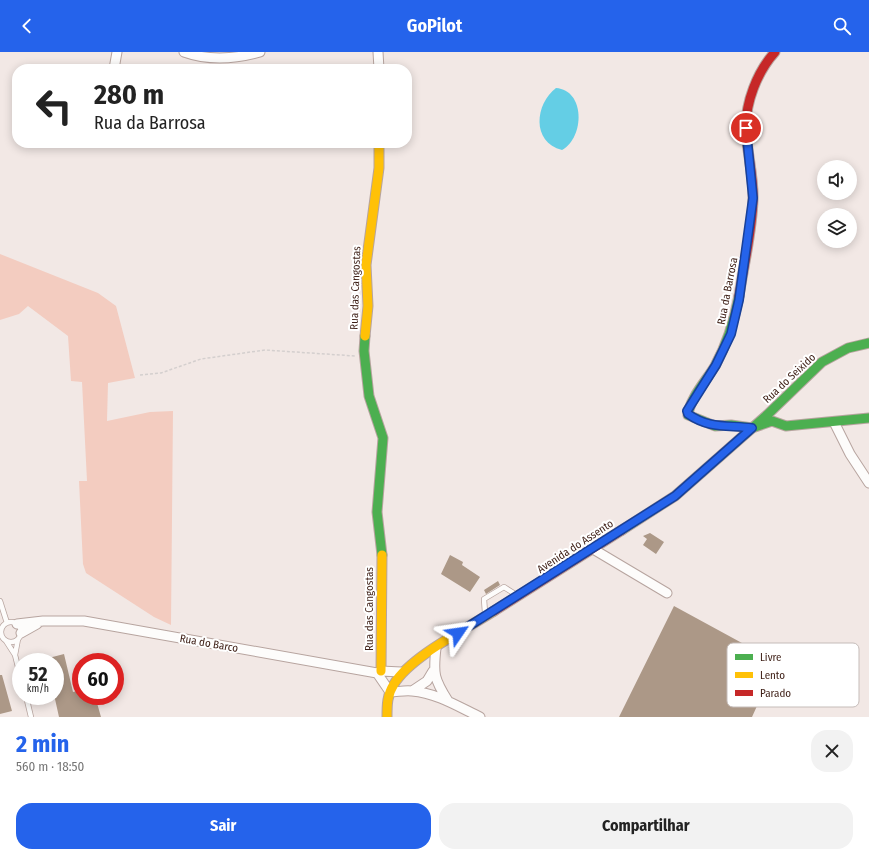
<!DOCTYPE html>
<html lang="pt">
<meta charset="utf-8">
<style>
:root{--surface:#fff;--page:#f2f2f2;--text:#222;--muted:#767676;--accent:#2563eb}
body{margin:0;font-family:"Fira Sans Condensed",sans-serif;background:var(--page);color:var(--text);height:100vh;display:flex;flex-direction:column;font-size:15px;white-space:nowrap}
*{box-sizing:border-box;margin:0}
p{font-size:13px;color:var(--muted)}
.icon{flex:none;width:22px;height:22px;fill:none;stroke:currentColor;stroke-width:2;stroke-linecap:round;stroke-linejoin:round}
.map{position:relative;height:665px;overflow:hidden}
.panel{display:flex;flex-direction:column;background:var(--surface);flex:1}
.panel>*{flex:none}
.hud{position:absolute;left:12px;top:12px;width:400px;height:84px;border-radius:16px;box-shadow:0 2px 10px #0003;background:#fff;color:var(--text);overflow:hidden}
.fabs{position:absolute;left:817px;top:108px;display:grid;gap:8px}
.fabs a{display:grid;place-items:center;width:40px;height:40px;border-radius:50%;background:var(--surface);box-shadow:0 2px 10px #0003;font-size:20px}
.speed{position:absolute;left:12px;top:601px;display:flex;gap:8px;font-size:20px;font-weight:700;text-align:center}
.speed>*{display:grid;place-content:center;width:52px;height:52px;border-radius:50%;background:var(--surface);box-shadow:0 2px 10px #0003;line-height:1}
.speed small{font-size:10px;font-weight:400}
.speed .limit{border:6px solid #d22;background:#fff;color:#111}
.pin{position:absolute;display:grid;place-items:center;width:34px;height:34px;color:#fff;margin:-17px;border:2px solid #fff;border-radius:50%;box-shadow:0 1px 4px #0007}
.me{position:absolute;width:44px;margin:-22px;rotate:58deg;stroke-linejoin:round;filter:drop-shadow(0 0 3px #0008)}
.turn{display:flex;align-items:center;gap:14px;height:84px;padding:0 16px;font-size:18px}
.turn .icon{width:52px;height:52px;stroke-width:2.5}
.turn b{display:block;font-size:28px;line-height:34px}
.round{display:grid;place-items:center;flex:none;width:42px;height:42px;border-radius:16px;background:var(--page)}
.head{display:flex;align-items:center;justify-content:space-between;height:68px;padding:0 16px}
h1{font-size:24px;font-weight:700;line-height:30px;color:var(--accent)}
.action{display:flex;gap:8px;margin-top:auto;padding:8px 16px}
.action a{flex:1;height:46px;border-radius:16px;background:var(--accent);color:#fff;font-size:16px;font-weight:700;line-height:46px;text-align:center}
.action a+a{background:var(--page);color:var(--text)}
header{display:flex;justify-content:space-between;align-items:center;height:52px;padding:0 16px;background:var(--accent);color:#fff;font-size:18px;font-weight:700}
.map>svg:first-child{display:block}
.green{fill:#f3ccc0}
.water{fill:#64cee5}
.building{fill:#ac9887}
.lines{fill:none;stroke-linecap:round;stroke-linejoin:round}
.lane-casing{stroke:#b7a49f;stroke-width:6}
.street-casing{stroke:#b7a49f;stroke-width:11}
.fast-casing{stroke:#b7a49f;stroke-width:11}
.slow-casing{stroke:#b7a49f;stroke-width:11}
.jam-casing{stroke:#b7a49f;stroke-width:11}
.path{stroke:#d4cfce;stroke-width:1.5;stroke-dasharray:3 2;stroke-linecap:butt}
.lane{stroke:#fdfcfb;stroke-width:4.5}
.street{stroke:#fdfcfb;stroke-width:9}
.fast{stroke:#4caf50;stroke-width:9}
.slow{stroke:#ffc107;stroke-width:9}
.jam{stroke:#c62828;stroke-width:9}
.route-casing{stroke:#184099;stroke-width:10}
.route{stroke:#2563eb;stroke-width:7}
.labels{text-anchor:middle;stroke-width:4;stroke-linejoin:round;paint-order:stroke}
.street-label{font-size:11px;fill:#3d1e15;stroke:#fff}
.key{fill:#fff;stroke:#c5bcb9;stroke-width:1}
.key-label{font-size:11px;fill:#3d1e15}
</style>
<header><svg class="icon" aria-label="back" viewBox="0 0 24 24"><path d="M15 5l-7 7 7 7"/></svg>GoPilot<svg class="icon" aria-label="search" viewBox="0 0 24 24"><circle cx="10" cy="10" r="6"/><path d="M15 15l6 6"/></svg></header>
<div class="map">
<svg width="869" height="665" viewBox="0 0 869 665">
<rect width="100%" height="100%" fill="#f2e8e5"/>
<path class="green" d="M0,202L98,241L116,254L135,326L108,331L107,369L150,360L173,359L171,573L154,565L86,521L83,512L79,429H87L82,330L71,329L68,284L28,254L19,262L0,268Z"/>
<path class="water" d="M556,36C585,38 585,85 562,98C531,90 535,52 556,36Z"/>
<path class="building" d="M650,481L664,490L656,502L643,493L647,487L643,484Z
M450,503L463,510L462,513L480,525L470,540L441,522Z
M498,529L500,533L486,542L484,538Z
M674,554L777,610L752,665H619Z
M64,602L73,640L81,638V644H95L101,665H59L55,647V610H42L41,608Z
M0,623H2L12,659L0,662Z"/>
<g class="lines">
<defs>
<path id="lane" d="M0,549L7,571
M485,561L484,547L504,535L515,542
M1 580a10 10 0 1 1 20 0a10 10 0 1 1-20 0Z
M6,589L15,603L21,627
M15,603L18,587
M26,644L31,665"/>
<path id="street" d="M184,0C209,9 235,7 260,0
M378,0L379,17
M114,17L117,0
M834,370L850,402L869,431
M593,497L667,541
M17,572L43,569H84L377,621L381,619L401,620
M21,581L37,572
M436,596C433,622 434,627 448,649
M377,621L390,640C397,640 405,638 412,639C437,641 459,655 480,665
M412,639L427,629L433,619"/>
<path id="fast" d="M739,244C734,270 727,292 715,314C706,329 690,346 688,363L715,374L731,373L752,376L772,369L786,374L869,366
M365,284L364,299L369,344L383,386L377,460L382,503
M622,478L675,444L767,363L822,310L848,296L869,291"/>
<path id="slow" d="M365,284L368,254L366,213L379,116V91
M381,619L382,503
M387,665C387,653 387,643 394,632C410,605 466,577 494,559"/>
<path id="jam" d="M739,244C744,212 752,180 753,148C754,125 747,101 746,78C745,51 757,20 775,0
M494,559L622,478"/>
</defs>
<use href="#lane" class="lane-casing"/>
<use href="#street" class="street-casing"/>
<use href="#fast" class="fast-casing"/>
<use href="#slow" class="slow-casing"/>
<use href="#jam" class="jam-casing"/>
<path class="path" d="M140,323L161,321L201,307L265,298L355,304"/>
<use href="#lane" class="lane"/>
<use href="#street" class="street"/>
<use href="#fast" class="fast"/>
<use href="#slow" class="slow"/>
<use href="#jam" class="jam"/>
</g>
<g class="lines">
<defs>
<path id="route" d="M458,581L675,444L752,376C727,373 709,377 688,362L687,359L716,313L731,282L739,248L753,146L746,76"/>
</defs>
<use href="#route" class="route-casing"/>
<use href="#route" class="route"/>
</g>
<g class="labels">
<g class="street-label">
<text transform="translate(355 236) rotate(-88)" y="4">Rua das Cangostas</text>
<text transform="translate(727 239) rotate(-79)" y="4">Rua da Barrosa</text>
<text transform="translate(789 326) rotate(-43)" y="4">Rua do Seixido</text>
<text transform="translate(575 494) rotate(-33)" y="4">Avenida do Assento</text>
<text transform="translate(369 557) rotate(-90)" y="4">Rua das Cangostas</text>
<text transform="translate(209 591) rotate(10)" y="4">Rua do Barco</text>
</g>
</g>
<rect x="727" y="591" width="132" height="64" rx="6" class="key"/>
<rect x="735" y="602" width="18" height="6" fill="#4caf50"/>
<rect x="735" y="620" width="18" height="6" fill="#ffc107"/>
<rect x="735" y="638" width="18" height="6" fill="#c62828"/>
<g class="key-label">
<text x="760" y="609">Livre</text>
<text x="760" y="627">Lento</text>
<text x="760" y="645">Parado</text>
</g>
</svg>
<div class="fabs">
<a><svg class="icon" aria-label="sound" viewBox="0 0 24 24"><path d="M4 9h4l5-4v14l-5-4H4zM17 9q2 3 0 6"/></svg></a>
<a><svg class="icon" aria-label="layers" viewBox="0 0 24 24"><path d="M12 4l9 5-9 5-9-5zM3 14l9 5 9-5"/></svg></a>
</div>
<div class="speed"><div>52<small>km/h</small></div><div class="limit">60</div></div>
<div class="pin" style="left:746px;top:76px;background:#d93025"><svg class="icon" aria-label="arrive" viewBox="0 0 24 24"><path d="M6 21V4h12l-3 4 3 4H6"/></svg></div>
<svg class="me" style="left:458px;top:581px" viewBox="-20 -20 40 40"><path d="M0-17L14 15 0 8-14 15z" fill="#2563eb" stroke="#fff" stroke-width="4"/></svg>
<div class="hud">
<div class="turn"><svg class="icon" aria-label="left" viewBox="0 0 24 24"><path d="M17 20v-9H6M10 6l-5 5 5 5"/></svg><div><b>280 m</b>Rua da Barrosa</div></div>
</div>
</div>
<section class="panel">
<div class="head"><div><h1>2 min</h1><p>560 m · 18:50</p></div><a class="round"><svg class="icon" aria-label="close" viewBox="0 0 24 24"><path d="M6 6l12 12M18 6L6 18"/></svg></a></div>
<div class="action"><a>Sair</a><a>Compartilhar</a></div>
</section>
